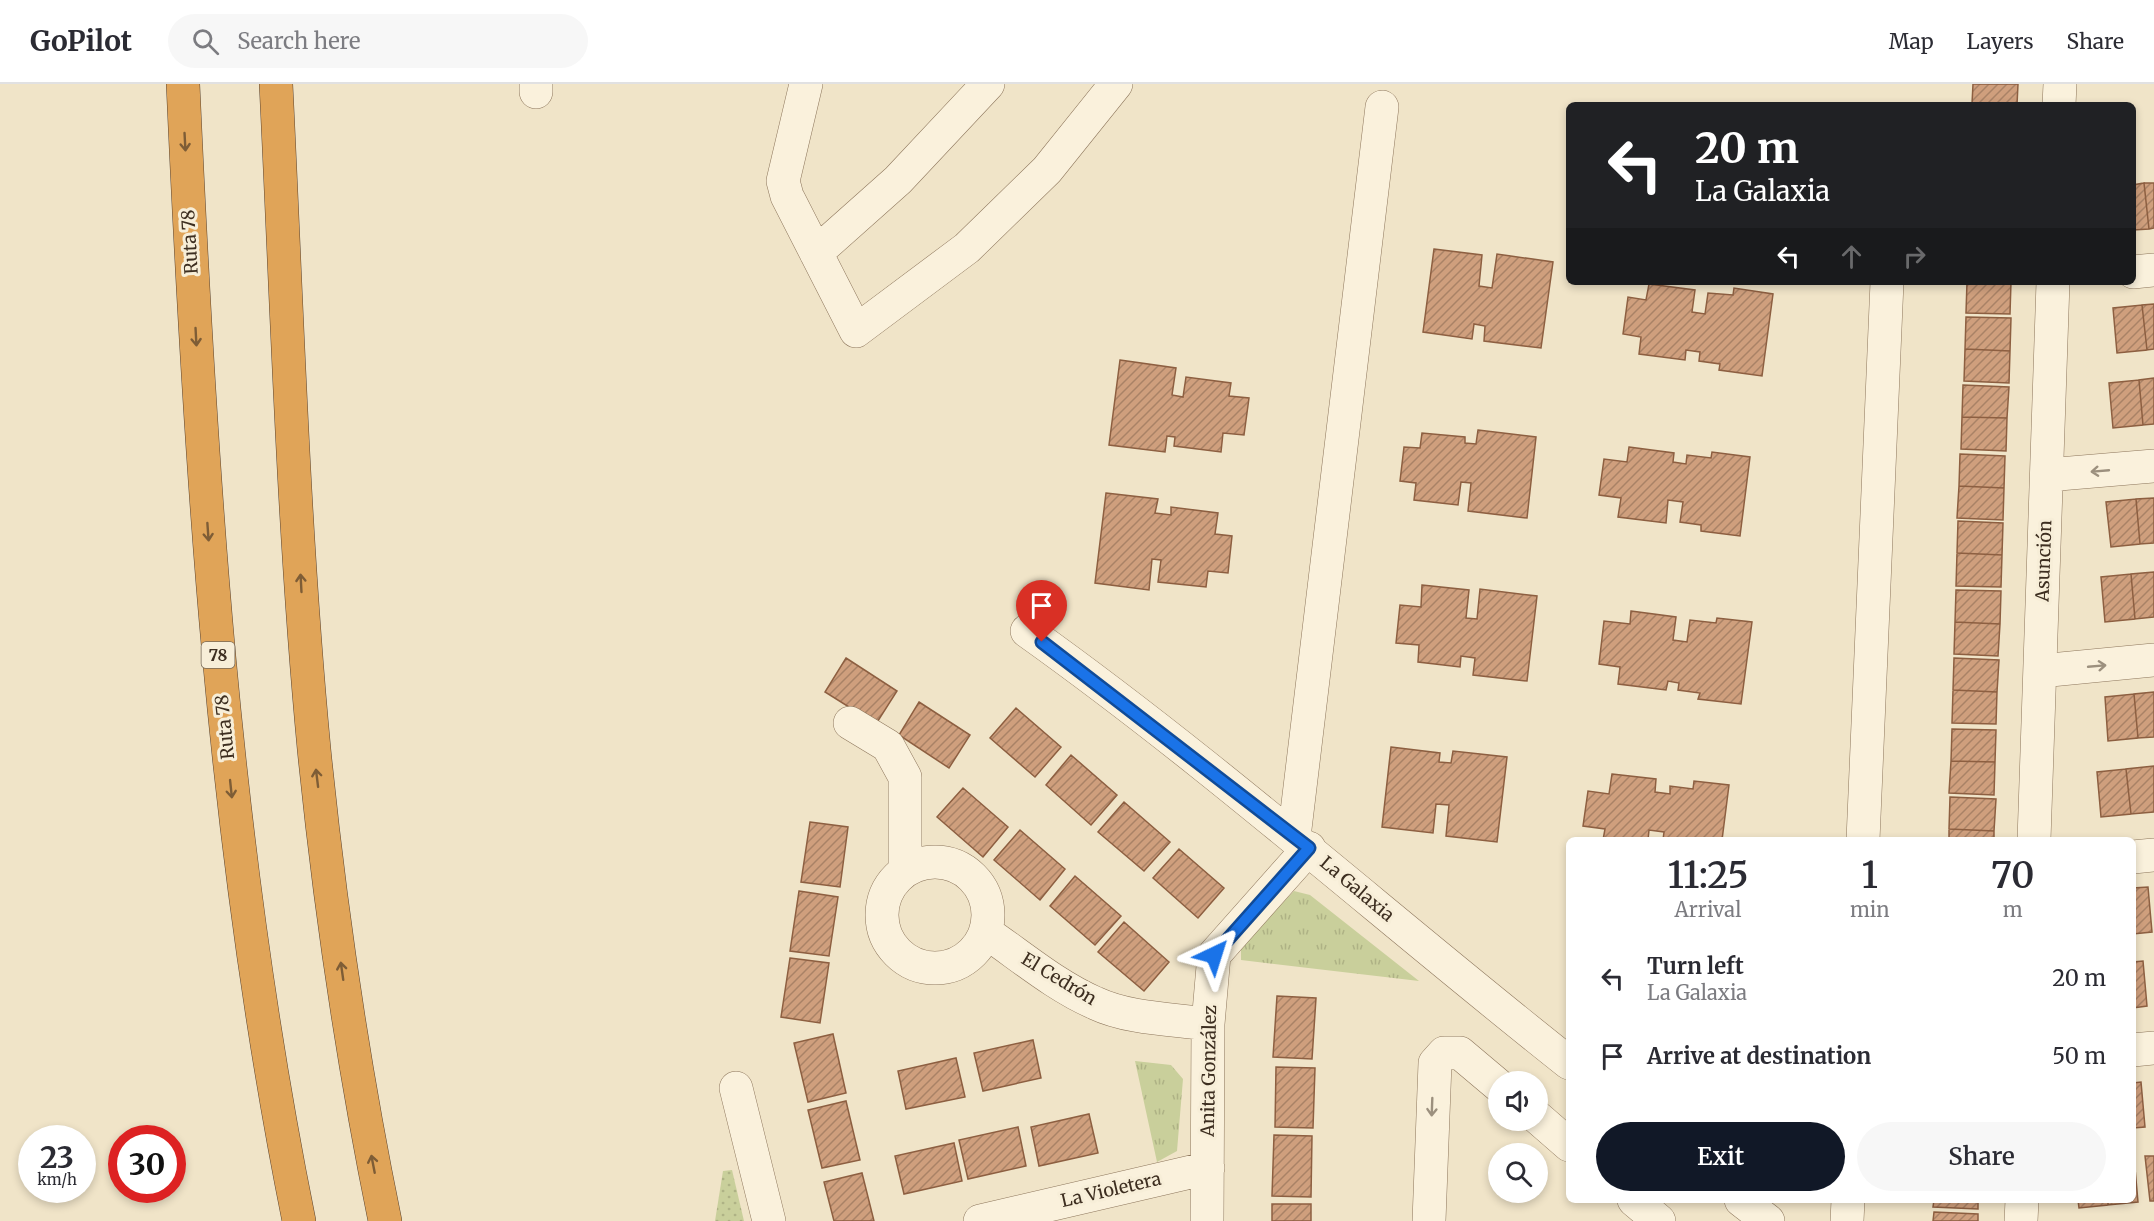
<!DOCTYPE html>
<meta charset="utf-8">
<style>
:root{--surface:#fff;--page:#f7f7f7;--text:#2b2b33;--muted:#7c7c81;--line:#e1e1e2;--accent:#111827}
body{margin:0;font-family:Merriweather,serif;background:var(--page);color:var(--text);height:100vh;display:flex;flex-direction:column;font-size:22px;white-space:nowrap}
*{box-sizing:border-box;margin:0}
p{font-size:20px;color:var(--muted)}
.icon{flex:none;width:33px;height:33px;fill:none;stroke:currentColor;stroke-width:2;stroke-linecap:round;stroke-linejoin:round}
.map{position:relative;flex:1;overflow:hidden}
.drawer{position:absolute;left:1566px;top:753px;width:570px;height:366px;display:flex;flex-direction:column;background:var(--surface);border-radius:9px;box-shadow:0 3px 9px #0003}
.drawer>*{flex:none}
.top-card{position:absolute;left:1566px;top:18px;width:570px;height:183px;border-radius:9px;box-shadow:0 3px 9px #0003;background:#202124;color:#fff;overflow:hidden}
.tools{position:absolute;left:1488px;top:987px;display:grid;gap:12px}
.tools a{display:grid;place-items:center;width:60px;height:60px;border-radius:50%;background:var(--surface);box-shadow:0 3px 9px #0003;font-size:30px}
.speed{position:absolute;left:18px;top:1041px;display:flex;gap:12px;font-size:30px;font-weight:700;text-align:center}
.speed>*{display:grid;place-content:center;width:78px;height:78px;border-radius:50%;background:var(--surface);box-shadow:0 3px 9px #0003;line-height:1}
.speed small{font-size:15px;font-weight:400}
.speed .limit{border:9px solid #d22;background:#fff;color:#111}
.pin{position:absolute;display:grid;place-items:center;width:51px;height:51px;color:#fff;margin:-62px -26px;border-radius:50% 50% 50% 0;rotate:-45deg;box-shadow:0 0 6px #0007}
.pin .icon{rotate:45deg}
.me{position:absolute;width:66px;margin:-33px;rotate:41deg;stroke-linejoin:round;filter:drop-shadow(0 0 4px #0008)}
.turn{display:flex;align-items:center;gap:21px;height:126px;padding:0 30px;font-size:27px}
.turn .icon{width:78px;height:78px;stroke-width:2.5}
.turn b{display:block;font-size:42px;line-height:51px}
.lanes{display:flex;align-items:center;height:57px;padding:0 30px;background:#0003;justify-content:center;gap:30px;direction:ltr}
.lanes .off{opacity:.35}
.eta{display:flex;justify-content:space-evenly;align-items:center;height:102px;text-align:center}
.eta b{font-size:36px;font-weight:600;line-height:42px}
.button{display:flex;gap:12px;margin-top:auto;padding:12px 30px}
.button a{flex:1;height:69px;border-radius:36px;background:var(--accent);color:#fff;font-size:24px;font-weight:600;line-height:69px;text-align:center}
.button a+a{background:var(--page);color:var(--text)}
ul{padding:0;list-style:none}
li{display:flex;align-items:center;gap:18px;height:78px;padding:0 30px}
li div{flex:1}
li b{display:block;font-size:22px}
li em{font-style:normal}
header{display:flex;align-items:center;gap:36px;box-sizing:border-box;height:84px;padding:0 30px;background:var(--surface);border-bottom:2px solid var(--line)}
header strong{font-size:28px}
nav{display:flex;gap:33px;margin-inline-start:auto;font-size:21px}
.search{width:420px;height:54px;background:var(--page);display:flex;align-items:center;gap:15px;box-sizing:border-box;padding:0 21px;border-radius:33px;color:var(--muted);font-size:22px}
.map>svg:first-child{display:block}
.grass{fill:url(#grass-tufts)}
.park{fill:url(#park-dots)}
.building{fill:url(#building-hatch);stroke:#8d5f41;stroke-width:1.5}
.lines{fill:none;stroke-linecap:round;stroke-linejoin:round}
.minor-casing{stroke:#8d765c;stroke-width:34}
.highway-casing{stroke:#5b4430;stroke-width:34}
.minor{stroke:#faf1dc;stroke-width:33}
.highway{stroke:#e0a458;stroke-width:33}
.oneway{stroke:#7e5d36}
.oneway2{stroke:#9c907e}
.route-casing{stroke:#114b97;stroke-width:15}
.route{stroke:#1a73e8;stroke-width:10}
.labels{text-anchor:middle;stroke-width:6;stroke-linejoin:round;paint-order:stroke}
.shield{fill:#f7eed8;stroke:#756857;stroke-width:1.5}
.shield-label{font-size:16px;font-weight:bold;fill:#3d2e20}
.street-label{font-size:18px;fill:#3d2e20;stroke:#f7eed8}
</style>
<header>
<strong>GoPilot</strong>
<div class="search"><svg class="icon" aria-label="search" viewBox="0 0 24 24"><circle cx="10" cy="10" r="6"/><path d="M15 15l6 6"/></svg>Search here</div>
<nav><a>Map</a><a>Layers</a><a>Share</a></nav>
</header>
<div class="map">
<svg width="2154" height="1137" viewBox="0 0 2154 1137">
<defs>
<pattern id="grass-tufts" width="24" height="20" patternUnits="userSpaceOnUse" patternTransform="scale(1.5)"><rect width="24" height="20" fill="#c9cf9b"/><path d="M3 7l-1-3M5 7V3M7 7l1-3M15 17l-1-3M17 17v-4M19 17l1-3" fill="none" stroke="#aeb285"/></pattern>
<pattern id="park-dots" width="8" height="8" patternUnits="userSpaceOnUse" patternTransform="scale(1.5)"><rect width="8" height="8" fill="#c9cf9b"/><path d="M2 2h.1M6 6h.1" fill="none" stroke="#aeb285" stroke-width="1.8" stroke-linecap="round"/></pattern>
<pattern id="building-hatch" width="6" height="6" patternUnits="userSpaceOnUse" patternTransform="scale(1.5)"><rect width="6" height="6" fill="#cf9f7d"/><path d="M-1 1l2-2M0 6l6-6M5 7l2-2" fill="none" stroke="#a98266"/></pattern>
</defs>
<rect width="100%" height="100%" fill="#f0e4c8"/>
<path class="grass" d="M1294,807L1310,811L1419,897L1241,876V862Z
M1135,977L1171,981L1183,995L1177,1067L1157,1078Z"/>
<path class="park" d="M732,1086L744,1137H715L723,1087Z"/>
<path class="building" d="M1973,0H2018L2017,21L1972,20Z
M2144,99L2149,145L2133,146V101Z
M2144,99H2154V144L2149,145Z
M1434,165L1482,171L1479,202L1492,204L1497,170L1553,178L1541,264L1484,257L1485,242L1474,240L1472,255L1423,248Z
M1967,198H2011L2010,230L1966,229Z
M1649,200L1695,206L1692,228L1705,230L1708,209L1733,211L1734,204L1773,210L1762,292L1719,286L1720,280L1699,277L1700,268L1686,266L1685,276L1639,270L1641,253L1623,250L1628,213L1646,216Z
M2154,220V265L2147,266L2142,221Z
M2142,221L2147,266L2117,269L2113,224Z
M1966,233L2011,234L2010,267L1965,265Z
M1965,265L2010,267L2009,299L1964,297Z
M1120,276L1176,284L1172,311L1183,313L1186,293L1231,299L1229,312L1249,314L1244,351L1223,349L1221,368L1174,362L1175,353L1167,352L1165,368L1109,361Z
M2154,294V340L2143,341L2139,296Z
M2139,296L2143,341L2113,344L2109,299Z
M1963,301L2009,303L2007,334L1962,333Z
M1962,333L2007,334L2006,367L1961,365Z
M1478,346L1536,353L1527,434L1468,427L1471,399L1461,398L1458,421L1414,416L1416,399L1400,397L1404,363L1420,364L1422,349L1465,353V359L1476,360Z
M1629,363L1674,369L1673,378L1686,380L1687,371L1711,374L1712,368L1750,373L1740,452L1701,447V441L1680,438L1683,418L1668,416L1666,439L1618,433L1621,414L1599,411L1604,375L1627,378Z
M1960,370L2005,372L2004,404L1959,402Z
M1959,402L2004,404L2003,436L1957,434Z
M1106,409L1158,415L1155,429L1171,431V423L1218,429L1215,450L1232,452L1228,489L1208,487L1206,503L1158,498L1161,476L1152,475L1149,506L1095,499Z
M2154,414V459L2140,460L2136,415Z
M2136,415L2140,460L2111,463L2106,418Z
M1958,437L2003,439L2002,471L1957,469Z
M1957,469L2002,471L2001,503L1956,502Z
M2154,488V533L2135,535L2131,490Z
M2131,490L2135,535L2105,538L2101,493Z
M1422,501L1469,506L1466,534L1477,535L1480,505L1537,512L1527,597L1473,591L1475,574L1461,572L1460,583L1418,578L1419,561L1396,559L1400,521L1421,523Z
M1956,506L2001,507L2000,540L1955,538Z
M1631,527L1676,533L1673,556L1687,558L1690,536L1716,539L1717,534L1752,538L1741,620L1698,615L1700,609L1678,606L1679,599L1668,597L1666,606L1618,600L1620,583L1599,580L1604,537L1630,540Z
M1955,538L2000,540L1998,572L1954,570Z
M846,574L897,607L876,640L825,608Z
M1954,574L1999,576L1997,608L1953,606Z
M1953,606L1997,608L1996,640L1952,639Z
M2154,608V653L2138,654L2134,610Z
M2134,610L2138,654L2108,657L2105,613Z
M919,618L970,651L949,684L899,651Z
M1016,624L1061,663L1035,693L990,654Z
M1952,645L1996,646L1995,678L1951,677Z
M1391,663L1440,669L1439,678L1451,679L1453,667L1507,673L1497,758L1446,752L1449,721L1436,720L1433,749L1382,743Z
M1071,671L1117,711L1091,741L1046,701Z
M1951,677L1995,678L1994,711L1949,709Z
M2154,682V728L2131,730L2126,685Z
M2126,685L2131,730L2101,733L2097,688Z
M1612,690L1656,695L1655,708L1670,710V702L1693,705L1694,697L1729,701L1722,756H1663L1664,748L1649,746L1648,756H1603L1605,745L1583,742L1588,707L1609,710Z
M963,704L1008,743L983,773L937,733Z
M1950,713L1996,715L1994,747L1949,745Z
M1124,718L1170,758L1144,787L1098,748Z
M810,738L848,743L840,803L801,798Z
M1949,745L1994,747V756H1949Z
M1020,746L1065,785L1040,816L994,776Z
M1179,765L1224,804L1198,834L1153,794Z
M1075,792L1121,832L1095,861L1050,822Z
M2148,803L2152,848L2133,850V804Z
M799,807L838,813L829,872L790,867Z
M1124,838L1169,878L1144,907L1098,868Z
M790,874L829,879L820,939L781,933Z
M2143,877L2147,922L2133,924V878Z
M1277,912L1316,914L1312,975L1273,973Z
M833,950L846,1009L808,1018L794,959Z
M1033,956L1041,994L983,1007L974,969Z
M956,974L965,1013L906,1025L898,987Z
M1276,983L1315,984L1313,1044L1275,1043Z
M2141,998L2145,1043L2133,1044V999Z
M846,1017L860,1076L822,1084L808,1026Z
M1089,1030L1098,1069L1039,1082L1031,1043Z
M1018,1043L1026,1082L968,1095L959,1056Z
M1274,1051L1312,1052L1311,1113L1272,1112Z
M954,1059L962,1097L904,1110L895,1072Z
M2145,1072H2154V1117H2150Z
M2134,1073L2138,1118L2108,1121V1116H2133Z
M862,1089L874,1137H834L824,1098Z
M1934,1116H1978V1125L1933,1123Z
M2078,1116H2108V1121L2079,1124Z
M1272,1120H1311V1137H1272Z
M1934,1128L1978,1130V1137H1933Z"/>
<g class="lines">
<defs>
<path id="minor" d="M536,0V8
M806,0L783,97L787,112L856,247L967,164L1047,86L1116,0
M2059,21L2060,0
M816,169L898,96L988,0
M2133,188L2154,186
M2047,391L2154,382
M1027,547C1215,681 1388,836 1569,979
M2040,587L2154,576
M850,639L888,662L905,693V786
M1294,753L1382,23
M1863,756L1887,198
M2034,756L2053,198
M2133,773L2154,771
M882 831a53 53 0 1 1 106 0a53 53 0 1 1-106 0Z
M987,849C1022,873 1056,902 1095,919C1129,935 1172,935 1208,940
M2133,966L2154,964
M736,1004L769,1137
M1538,1034L1569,1061
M1634,1116L1659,1137
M1741,1116L1768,1137
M980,1137L1208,1084
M1207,1137L1208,940L1214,871L1309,764
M1429,1137L1435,979L1444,969H1460L1498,1001
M1847,1137L1848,1116
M2021,1137L2022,1116"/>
<path id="highway" d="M183,0C200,381 223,762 299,1137
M276,0C287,222 293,444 314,665C330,824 353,981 385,1137"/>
</defs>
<use href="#minor" class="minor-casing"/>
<use href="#highway" class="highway-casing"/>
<use href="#minor" class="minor"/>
<use href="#highway" class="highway"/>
</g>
<defs><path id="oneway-shaft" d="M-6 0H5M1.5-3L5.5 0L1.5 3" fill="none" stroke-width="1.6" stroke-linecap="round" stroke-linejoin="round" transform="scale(1.5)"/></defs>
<g class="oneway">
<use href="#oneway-shaft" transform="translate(185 58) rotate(87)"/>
<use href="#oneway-shaft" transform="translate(196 253) rotate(87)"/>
<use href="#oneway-shaft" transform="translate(208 448) rotate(86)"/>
<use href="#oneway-shaft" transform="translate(301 499) rotate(-93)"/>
<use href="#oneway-shaft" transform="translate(317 694) rotate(-97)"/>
<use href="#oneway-shaft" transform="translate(231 705) rotate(84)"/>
<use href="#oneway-shaft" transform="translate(342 887) rotate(-98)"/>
<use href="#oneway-shaft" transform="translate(373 1080) rotate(-101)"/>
</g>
<g class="oneway2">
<use href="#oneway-shaft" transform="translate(2100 387) rotate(175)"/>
<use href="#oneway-shaft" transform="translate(2097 582) rotate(-5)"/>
<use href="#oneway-shaft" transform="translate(1432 1023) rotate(92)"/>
</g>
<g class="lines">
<defs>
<path id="route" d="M1042,558L1309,764L1214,871"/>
</defs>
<use href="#route" class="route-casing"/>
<use href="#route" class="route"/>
</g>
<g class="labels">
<rect class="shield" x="201.5" y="558" width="33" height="26" rx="4.5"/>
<g class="shield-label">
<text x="218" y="577">78</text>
</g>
<g class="street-label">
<text transform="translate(190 158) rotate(-93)" y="6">Ruta 78</text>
<text transform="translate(2044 477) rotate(-88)" y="6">Asunción</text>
<text transform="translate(225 643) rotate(-96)" y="6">Ruta 78</text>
<text transform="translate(1357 805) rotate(40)" y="6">La Galaxia</text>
<text transform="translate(1059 895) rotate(31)" y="6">El Cedrón</text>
<text transform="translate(1209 987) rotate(-89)" y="6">Anita González</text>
<text transform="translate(1111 1106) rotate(-13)" y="6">La Violetera</text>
</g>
</g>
</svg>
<div class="tools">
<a><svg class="icon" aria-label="sound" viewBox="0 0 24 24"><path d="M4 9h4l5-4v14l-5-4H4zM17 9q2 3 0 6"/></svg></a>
<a><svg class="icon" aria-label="search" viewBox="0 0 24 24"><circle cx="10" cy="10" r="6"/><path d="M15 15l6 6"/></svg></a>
</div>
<div class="speed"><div>23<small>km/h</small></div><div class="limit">30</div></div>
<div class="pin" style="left:1042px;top:558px;background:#d93025"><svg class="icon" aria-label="arrive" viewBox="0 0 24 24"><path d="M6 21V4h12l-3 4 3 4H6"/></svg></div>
<svg class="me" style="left:1214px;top:871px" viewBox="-20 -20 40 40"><path d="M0-17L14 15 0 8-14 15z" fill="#1a73e8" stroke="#fff" stroke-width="4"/></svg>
<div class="top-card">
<div class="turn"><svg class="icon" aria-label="left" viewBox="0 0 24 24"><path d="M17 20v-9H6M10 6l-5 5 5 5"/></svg><div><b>20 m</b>La Galaxia</div></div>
<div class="lanes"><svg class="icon" aria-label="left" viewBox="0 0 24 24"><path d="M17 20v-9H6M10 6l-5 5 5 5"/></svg><svg class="icon off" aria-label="ahead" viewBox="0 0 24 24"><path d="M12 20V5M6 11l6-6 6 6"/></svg><svg class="icon off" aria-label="right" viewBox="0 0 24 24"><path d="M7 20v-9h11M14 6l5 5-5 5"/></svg></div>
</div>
<section class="drawer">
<div class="eta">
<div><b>11:25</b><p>Arrival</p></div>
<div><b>1</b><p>min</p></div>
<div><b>70</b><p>m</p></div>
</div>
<ul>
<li><svg class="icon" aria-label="left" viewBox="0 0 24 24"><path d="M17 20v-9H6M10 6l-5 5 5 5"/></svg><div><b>Turn left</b><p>La Galaxia</p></div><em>20 m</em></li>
<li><svg class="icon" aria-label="arrive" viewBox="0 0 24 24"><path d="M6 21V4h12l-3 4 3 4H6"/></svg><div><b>Arrive at destination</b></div><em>50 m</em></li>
</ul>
<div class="button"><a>Exit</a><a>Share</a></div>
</section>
</div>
